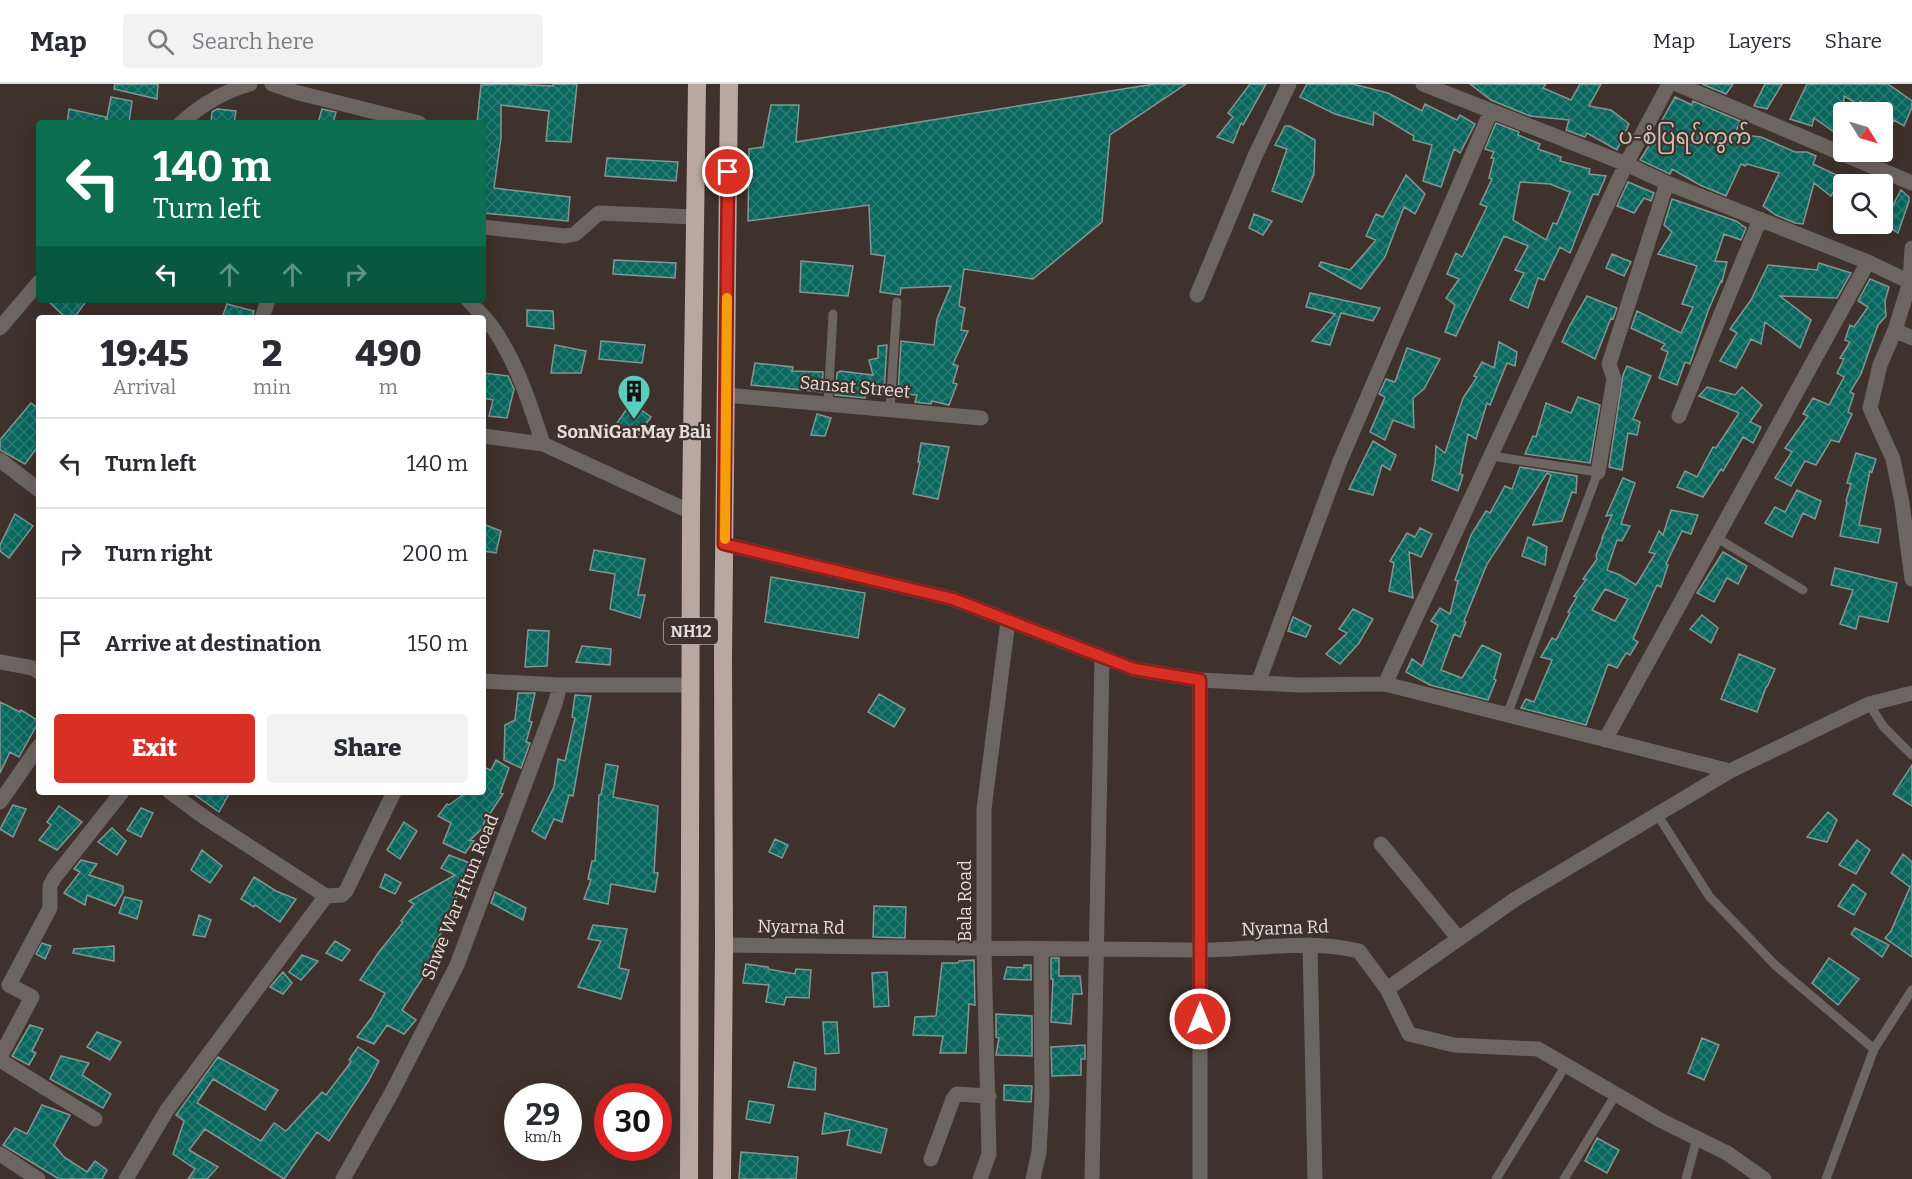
<!DOCTYPE html>
<meta charset="utf-8">
<style>
:root{--surface:#fff;--page:#f2f2f3;--text:#2b2b33;--muted:#7c7c81;--line:#e1e1e2;--accent:#d93025}
body{margin:0;font-family:Bitter,"Noto Sans Myanmar",serif;background:var(--page);color:var(--text);height:100vh;display:flex;flex-direction:column;font-size:22px;white-space:nowrap}
*{box-sizing:border-box;margin:0}
p{font-size:20px;color:var(--muted)}
.icon{flex:none;width:33px;height:33px;fill:none;stroke:currentColor;stroke-width:2;stroke-linecap:round;stroke-linejoin:round}
.map{position:relative;flex:1;overflow:hidden}
.side{position:absolute;left:36px;top:231px;width:450px;height:480px;display:flex;flex-direction:column;background:var(--surface);border-radius:6px;box-shadow:0 6px 24px #0002}
.side>*{flex:none}
.top-card{position:absolute;left:36px;top:36px;width:450px;height:183px;border-radius:6px;box-shadow:0 6px 24px #0002;background:#0b6e4f;color:#fff;overflow:hidden}
.needle{width:39px;rotate:127deg}
.buttons{position:absolute;left:1833px;top:18px;display:grid;gap:12px}
.buttons a{display:grid;place-items:center;width:60px;height:60px;border-radius:6px;background:var(--surface);box-shadow:0 6px 24px #0002;font-size:30px}
.speed{position:absolute;left:504px;top:999px;display:flex;gap:12px;font-size:30px;font-weight:700;text-align:center}
.speed>*{display:grid;place-content:center;width:78px;height:78px;border-radius:50%;background:var(--surface);box-shadow:0 6px 24px #0002;line-height:1}
.speed small{font-size:15px;font-weight:400}
.speed .limit{border:9px solid #d22;background:#fff;color:#111}
.pin{position:absolute;display:grid;place-items:center;width:51px;height:51px;color:#fff;margin:-26px;border:3px solid #fff;border-radius:50%;box-shadow:0 2px 6px #0007}
.me{position:absolute;width:66px;margin:-33px;rotate:0deg;stroke-linejoin:round;filter:drop-shadow(0 0 4px #0008)}
.turn{display:flex;align-items:center;gap:21px;height:126px;padding:0 18px;font-size:27px}
.turn .icon{width:78px;height:78px;stroke-width:2.5}
.turn b{display:block;font-size:42px;line-height:51px}
.lanes{display:flex;align-items:center;height:57px;padding:0 18px;background:#0003;justify-content:center;gap:30px;direction:ltr}
.lanes .off{opacity:.35}
.eta{display:flex;justify-content:space-evenly;align-items:center;height:102px;text-align:center}
.eta b{font-size:36px;font-weight:800;line-height:42px}
.cta{display:flex;gap:12px;margin-top:auto;padding:12px 18px}
.cta a{flex:1;height:69px;border-radius:6px;background:var(--accent);color:#fff;font-size:24px;font-weight:800;line-height:69px;text-align:center}
.cta a+a{background:var(--page);color:var(--text)}
ul{padding:0;list-style:none}
li{display:flex;align-items:center;gap:18px;height:90px;padding:0 18px;border-top:2px solid var(--line)}
li div{flex:1}
li b{display:block;font-size:22px}
li em{font-style:normal}
header{display:flex;align-items:center;gap:36px;box-sizing:border-box;height:84px;padding:0 30px;background:var(--surface);border-bottom:2px solid var(--line)}
header strong{font-size:28px}
nav{display:flex;gap:33px;margin-inline-start:auto;font-size:21px}
.search{width:420px;height:54px;background:var(--page);display:flex;align-items:center;gap:15px;box-sizing:border-box;padding:0 21px;border-radius:6px;color:var(--muted);font-size:22px}
.map>svg:first-child{display:block}
.building{fill:url(#building-cross-hatch);stroke:#829693;stroke-width:1.5;fill-rule:evenodd}
.lines{fill:none;stroke-linecap:round;stroke-linejoin:round}
.lane{stroke:#6d6562;stroke-width:9}
.street{stroke:#6d6562;stroke-width:15}
.highway{stroke:#b9a8a0;stroke-width:18}
.route-casing{stroke:#8d1f18;stroke-width:15}
.route{stroke:#d93025;stroke-width:10}
.slow{stroke:#f59e0b;stroke-width:10}
.labels{text-anchor:middle;stroke-width:4.5;stroke-linejoin:round;paint-order:stroke}
.shield{fill:#3f312b;stroke:#b4a9a5;stroke-width:1.5}
.shield-label{font-size:16px;font-weight:bold;fill:#e6ddd9}
.street-label{font-size:18px;fill:#e6ddd9;stroke:#3f312b}
.poi-label{font-size:18px;font-weight:bold;fill:#e6ddd9;stroke:#3f312b}
.quarter-label{font-size:21px;fill:#d2c0b9;stroke:#3f312b}
</style>
<header>
<strong>Map</strong>
<div class="search"><svg class="icon" aria-label="search" viewBox="0 0 24 24"><circle cx="10" cy="10" r="6"/><path d="M15 15l6 6"/></svg>Search here</div>
<nav><a>Map</a><a>Layers</a><a>Share</a></nav>
</header>
<div class="map">
<svg width="1912" height="1095" viewBox="0 0 1912 1095">
<defs>
<pattern id="building-cross-hatch" width="8" height="8" patternUnits="userSpaceOnUse" patternTransform="scale(1.5)"><rect width="8" height="8" fill="#09675e"/><path d="M0 0l8 8M0 8l8-8" fill="none" stroke="#2d7c74"/></pattern>
</defs>
<rect width="100%" height="100%" fill="#3f312b"/>
<path class="building" d="M115,0H158L157,15L114,5Z
M507,0L553,2V0H577L571,58L546,57L549,27L501,21V54L494,104L570,113L568,137L483,129V39H477L481,1Z
M1154,0H1186L1110,51L1102,138L1033,195L964,185L959,222L965,224L961,246L968,247L953,280L958,282L953,299L957,300L949,321L932,317L931,320L915,318L917,311L898,310L901,257L934,261L937,235L951,202L901,204L900,211L880,208L885,172L871,170L869,121L748,137L749,65L763,63L771,21H799L796,58Z
M1250,0H1266L1243,41L1241,39L1233,59L1217,53L1233,33L1228,29Z
M1307,0H1353L1388,9L1422,27L1425,20L1457,36L1460,31L1475,40L1460,69L1454,65L1441,103L1423,97L1432,61L1413,56L1414,52L1374,28L1373,41L1335,30L1300,13Z
M1470,0H1546L1543,4L1571,16L1580,0H1601L1589,22L1611,26L1629,40L1617,66L1587,49L1585,53L1566,46L1569,36L1530,32L1491,16Z
M1702,0H1733L1726,10Z
M1765,0H1782L1767,25L1754,22Z
M1807,0H1888L1912,17V23L1904,42L1894,36L1882,62V28L1860,17L1859,21L1844,12V43L1840,52L1814,34L1812,42L1790,35Z
M111,13L132,17L129,39H106Z
M1675,13L1692,21L1693,17L1740,37L1735,50L1761,53L1795,68H1807L1816,72L1813,80L1841,93L1831,112L1814,99L1803,140L1795,139L1776,131L1763,122L1779,89L1747,80L1745,82L1741,80L1726,112L1700,101L1672,85L1670,90L1640,76L1662,41L1660,40Z
M69,25L106,33L105,39H67Z
M217,25L236,27L234,39H211L212,28Z
M322,25L336,28L333,39H318Z
M1496,39L1519,48L1518,51L1540,60L1538,65L1561,73L1560,77L1590,85L1589,90L1606,92L1598,111L1593,110L1570,169L1560,163L1544,196L1538,194L1528,224L1510,216L1524,189L1515,186L1528,162L1504,152L1456,252L1445,248L1455,221L1446,214L1459,195L1447,190L1456,169L1462,173L1487,123L1480,120L1492,95L1489,94L1494,74H1491L1494,68L1485,65ZM1520,98L1550,100L1570,108L1557,140L1553,139L1546,156L1513,136Z
M1285,42H1290L1315,56L1314,90L1302,118L1272,107L1287,65L1275,61Z
M607,74L678,78L676,97L605,92Z
M1406,91L1425,110L1415,130L1404,123L1385,173L1361,205L1319,182L1321,178L1350,186L1376,156L1366,152L1376,130L1383,133Z
M1628,98L1654,109L1651,117L1644,114L1634,129L1617,122Z
M1901,106L1909,113V117L1898,149L1883,140Z
M1672,115L1736,137L1746,144L1741,156L1724,150L1715,177L1727,178L1722,198L1721,197L1708,227L1690,280L1685,278L1677,301L1659,294L1668,268L1661,265L1665,260L1631,244L1637,227L1681,249L1693,223L1682,220L1697,182L1658,170L1672,148L1664,141Z
M1254,130L1272,137L1263,151L1249,144Z
M1612,170L1631,178L1624,192L1606,184Z
M614,176L676,179L675,194L613,190Z
M801,177L853,182L848,212L800,208Z
M1819,179L1851,189L1837,214L1780,212L1811,236L1800,264L1765,238L1761,260L1751,255L1736,284L1720,277L1737,249L1730,245L1751,216L1768,181L1817,186Z
M1870,195L1889,203L1885,217L1886,232L1878,241L1861,290L1850,308L1854,310L1848,328L1852,330L1839,358L1831,356L1816,381L1805,377L1791,402L1775,394L1792,368L1785,364L1808,332L1803,330L1813,314L1829,321L1844,293L1837,289L1844,275L1840,274L1850,258L1845,256L1850,241L1854,243L1868,223L1858,217Z
M1310,209L1380,224L1373,237L1341,229L1330,261L1312,257L1335,230L1306,223Z
M1587,212L1617,224L1613,235L1611,234L1595,275L1562,258L1570,241Z
M47,216H87L74,234H66Z
M227,220L254,227L252,234H222Z
M527,226L553,227L554,245L527,242Z
M601,257L645,261L642,279L599,275Z
M1499,258L1517,268L1515,282L1507,279L1490,321L1487,319L1476,355L1468,350L1460,390L1463,391L1458,407L1432,396L1435,379L1436,362L1445,369L1463,314L1477,293L1474,292L1482,278L1494,284Z
M555,261L586,267L581,289H551Z
M887,261L884,308L875,306L866,309L865,314L835,311L837,289L840,287L873,291L869,276L878,274V262Z
M1407,264L1440,275L1424,305L1413,314L1414,344L1393,336L1385,356L1370,348L1385,313L1379,310L1386,295L1395,298Z
M755,279L793,283L792,287L823,288L822,308L751,301Z
M1627,282L1651,292L1633,335L1640,338L1637,351L1628,349L1622,386L1609,383L1623,291Z
M483,289L508,292L514,305L507,334L489,332L493,316L483,314Z
M1707,303L1735,311L1742,303L1762,321L1750,338L1761,343L1753,359L1743,353L1723,387L1721,385L1703,413L1677,403L1685,387L1697,393L1713,363L1716,364L1739,329L1699,312Z
M1578,313L1600,321L1590,379L1525,370L1533,352L1536,353L1546,319L1571,329Z
M31,319L39,325V361L25,380L0,366V356Z
M631,319L651,333L637,353L617,339Z
M817,330L831,334L825,352L811,351Z
M1373,357L1396,371L1390,386L1382,381L1373,411L1349,405Z
M921,359L949,363L938,415L913,410L920,378H918Z
M1856,369L1876,375L1872,388L1870,387L1859,441L1881,445L1878,459L1840,452L1847,418L1846,417L1851,400L1847,399Z
M1520,383L1577,392L1576,409L1572,408L1562,437L1533,441L1551,391L1547,389L1487,480L1464,537L1466,538L1460,553L1454,550L1441,586L1462,594L1482,561L1501,570L1494,595L1496,596L1488,616L1430,601L1406,588L1412,575L1422,582L1438,541L1431,537L1440,524L1450,530L1458,497L1455,496L1471,451L1486,427L1490,429L1505,402L1512,405Z
M1623,394L1635,399L1621,440L1630,442L1622,457L1617,456L1607,486L1620,491L1636,501L1655,470L1649,468L1659,447L1663,451L1671,426L1698,431L1691,450L1682,447L1666,480L1668,481L1661,503L1657,501L1633,555L1638,558L1630,571L1626,569L1617,584L1608,580L1586,641L1521,624L1526,615L1534,618L1552,576L1541,573L1552,554L1556,556L1570,529L1568,528L1577,513L1574,512L1586,496L1583,495L1597,475L1596,471L1603,454H1602L1612,431L1606,432ZM1605,505L1628,515L1615,537L1592,526Z
M1797,406L1821,417L1815,435L1803,429L1792,453L1765,439L1775,423L1785,428Z
M15,430L33,442L9,474L0,467V461Z
M483,440L501,447L496,469L483,467Z
M1420,444L1432,450L1421,473L1409,468L1413,514L1389,507L1394,479L1390,477L1407,449L1415,453Z
M1528,453L1547,463L1545,481L1522,472Z
M594,466L645,475L638,511H645L640,534L610,525L615,490L590,486Z
M1723,468L1747,482L1738,500L1727,494L1714,518L1697,509Z
M1835,484L1897,499L1888,538L1859,532L1856,545L1840,540L1853,506L1831,501Z
M771,493L865,509L858,554L765,538Z
M1353,525L1373,535L1359,559L1340,580L1326,570L1347,549L1339,545Z
M1702,531L1718,544L1711,559L1690,545Z
M1293,533L1311,542L1306,553L1288,547Z
M528,546L549,547L547,582L525,583Z
M582,562L611,565L610,581L576,578Z
M1739,570L1775,585L1767,603H1766L1757,628L1721,615Z
M518,609H535L529,637L532,638L526,658L530,659L521,684L504,676L505,641L515,636Z
M879,610L905,625L894,643L868,628Z
M575,611L591,612L573,712L569,711L562,738L554,735L545,755L532,747L554,703L558,675L565,677L575,634L572,633Z
M0,618L20,628L21,626L39,637L19,673L10,668L0,689Z
M496,676L509,684L500,709L503,710L483,740L486,741L470,756L474,757L465,769L443,759L451,739L438,732L447,720L449,721L467,708H483V683L491,686Z
M606,680L618,682L613,713L658,722L654,789H658L655,808L611,800L608,820L584,815L591,796L588,795L592,777H595L599,711H601Z
M1912,681V722L1893,710Z
M191,708H230L219,728Z
M13,721L26,725L13,753L0,745Z
M59,722L82,738L57,766L39,756L51,741L47,738Z
M141,724L153,729L141,753L127,746Z
M1828,728L1837,736L1827,758L1807,753Z
M404,738L417,747L400,775L387,766Z
M112,744L126,757L117,771L98,758Z
M775,755L788,761L782,774L769,768Z
M1857,756L1870,766L1856,790L1839,781Z
M202,766L222,782L210,799L191,786Z
M1903,770L1912,778V873L1885,854L1891,847L1910,803L1891,789Z
M449,771L475,781L468,798L465,797L445,835L449,838L432,862L435,864L424,892L402,926L416,936L404,950L387,941L374,960L357,953L372,933L385,909L360,896L379,868L403,838L401,837L414,820L409,817L455,791L441,784Z
M81,776L97,780L89,791L123,802V808L115,822L87,811L85,821L64,809L80,788L74,785Z
M385,790L401,799L395,810L380,803Z
M254,793L276,807L296,815L280,838L255,821L254,823L241,815Z
M1853,800L1866,810L1854,831L1838,822Z
M495,808L526,824L523,836L491,819Z
M125,813L142,817L137,835L119,829Z
M874,822L906,823L905,854L873,853Z
M199,831L211,836L205,853L193,851Z
M593,841L627,845L619,884L629,886L621,915L578,903L601,857L588,855Z
M1855,844L1889,861L1882,873L1851,850Z
M335,857L350,866L342,877L326,869Z
M42,859L51,862L45,875L36,870Z
M114,862V877L73,869L74,865Z
M302,871L318,877L301,896L289,888Z
M1051,874H1059V892H1080L1082,910H1073L1071,940L1051,938L1053,895H1051Z
M1829,874L1859,895L1838,921L1812,899Z
M974,876L975,921L969,920L966,969H940L943,952L913,951L915,933L936,932L942,879H958L959,877Z
M746,880L768,883V885L795,890L796,885L811,886L809,914L786,913L784,921L766,918L769,901L743,899Z
M1024,881H1031V896L1004,895L1007,883L1024,884Z
M283,888L292,899L283,910L270,903Z
M887,888L889,922L874,923L872,889Z
M996,930L1032,932V972L996,971L999,954L996,953Z
M823,938H837L839,969L825,970Z
M30,941L43,945L32,967L36,969L29,981L12,972Z
M97,948L121,958L110,976L87,963Z
M1702,954L1719,961L1704,996L1688,989Z
M1085,961V975H1081V991L1052,992L1051,963Z
M358,963L379,977L369,996L329,1057L317,1048L284,1095L205,1045L189,1066L218,1083L207,1095H188L195,1085L173,1070L184,1037L176,1031L218,973L278,1006L265,1026L213,995L197,1019L261,1057L274,1039L286,1047L322,1008L326,1011L351,978L349,976Z
M61,972L89,979L82,991L111,1010L103,1024L50,995Z
M794,978L816,984L815,1006L788,1003Z
M1004,1001L1032,1002L1031,1018L1004,1016Z
M749,1017L774,1021L770,1039L746,1035Z
M42,1021L70,1031L54,1061L64,1073L87,1088L95,1077L107,1086L102,1095H59L3,1061L15,1044L27,1050Z
M825,1029L887,1045L881,1069L847,1061L850,1046L822,1050Z
M1597,1054L1619,1066L1607,1089L1585,1077Z
M741,1068L798,1073L796,1095H739Z"/>
<g class="lines">
<path class="lane" d="M828,320L833,230
M890,326L897,218
M1491,372L1598,388L1507,631
M1717,454L1803,506
M1869,620L1883,642L1912,671
M1657,730L1709,812L1775,881L1874,965
M1496,1095L1566,981
M1564,1095L1616,1010
M1686,1095L1697,1054
M1826,1095L1874,965L1912,906"/>
<path class="street" d="M272,0L295,8L419,39
M1423,0L1626,80L1667,99L1868,178L1910,198
M1677,0L1912,99
M181,39C201,21 224,7 250,0
M483,143L565,152L575,150L599,129L695,133
M1912,164L1910,198L1895,246L1880,281L1870,324L1893,375L1902,419L1912,495
M1197,211L1255,72L1289,0
M468,216C476,225 486,234 493,244C517,279 530,320 543,360
M262,234L268,216
M0,244L39,198
M1895,246L1912,254
M726,311L981,334
M1679,332L1760,135
M483,352L543,360L691,428
M0,376L39,406
M1598,388L1614,295L1609,280L1667,99
M724,460L953,515L1134,585L1200,596L1299,601L1385,600L1730,687
M0,578L33,584L39,588
M483,597L560,601H691
M1258,599L1340,377L1491,27
M1385,600L1626,80L1669,0
M1605,656L1868,178
M170,708L204,733L326,812
M0,718L39,662
M1381,760L1459,855
M724,861C882,864 1039,864 1197,866C1251,867 1306,854 1359,867L1387,905L1409,950L1454,961L1538,965L1662,1037L1727,1069L1764,1095
M1310,861L1315,1095
M1387,905L1514,816L1730,687L1869,620L1912,609
M0,973L32,913L9,901L50,824V802L54,794L122,708
M0,976L95,1035
M0,1070L38,1095
M931,1075L953,1015L957,1010L989,1012
M126,1095L167,1026L326,812L342,811L346,807L394,708
M343,1095L391,1010L457,881L555,620L560,601
M980,1095L989,1070L984,866V725L1008,537
M1033,1095L1039,1068L1042,1013L1041,865
M1092,1095L1102,573
M1200,1095V596"/>
<path class="highway" d="M689,1095L691,428L697,0
M722,1095L724,861L723,573L729,0"/>
</g>
<g class="lines">
<defs>
<path id="route" d="M728,88L724,460L953,515L1134,585L1200,596V935"/>
</defs>
<use href="#route" class="route-casing"/>
<use href="#route" class="route"/>
<path class="slow" d="M725,455L727,214"/>
</g>
<defs>
<symbol id="building-pin" viewBox="-11 -11 22 30"><path d="M0 17L-7.5 6A9.5 9.5 0 1 1 7.5 6Z" fill="#59cebf" stroke="#3f312b"/><path d="M-4-6H4V6H1V3H-1V6H-4ZM-2.5-4.3h1.7v1.8h-1.7ZM.8-4.3h1.7v1.8H.8ZM-2.5-1h1.7V.8h-1.7ZM.8-1h1.7V.8H.8Z" fill="#111"/></symbol>
</defs>
<g fill-rule="evenodd">
<use href="#building-pin" x="615" y="288" width="38" height="52"/>
</g>
<g class="labels">
<rect class="shield" x="664" y="534" width="54" height="26" rx="4.5"/>
<g class="shield-label">
<text x="691" y="553">NH12</text>
</g>
<g class="street-label">
<text transform="translate(855 303) rotate(5)" y="6">Sansat Street</text>
<text transform="translate(460 813) rotate(-68)" y="6">Shwe War Htun Road</text>
<text transform="translate(965 817) rotate(-90)" y="6">Bala Road</text>
<text transform="translate(801 843) rotate(1)" y="6">Nyarna Rd</text>
<text transform="translate(1285 844) rotate(-2)" y="6">Nyarna Rd</text>
</g>
<g class="poi-label">
<text x="634" y="354">SonNiGarMay Bali</text>
</g>
<g class="quarter-label">
<text x="1685" y="60">ပ-စံပြရပ်ကွက်</text>
</g>
</g>
</svg>
<div class="buttons">
<a><svg class="needle" viewBox="-14 -14 28 28"><path d="M0-13l5 13h-10z" fill="#e53935"/><path d="M0 13l5-13h-10z" fill="#7c7c81"/></svg></a>
<a><svg class="icon" aria-label="search" viewBox="0 0 24 24"><circle cx="10" cy="10" r="6"/><path d="M15 15l6 6"/></svg></a>
</div>
<div class="speed"><div>29<small>km/h</small></div><div class="limit">30</div></div>
<div class="pin" style="left:728px;top:88px;background:#d93025"><svg class="icon" aria-label="arrive" viewBox="0 0 24 24"><path d="M6 21V4h12l-3 4 3 4H6"/></svg></div>
<svg class="me" style="left:1200px;top:935px" viewBox="-20 -20 40 40"><circle r="17" fill="#d93025" stroke="#fff" stroke-width="3"/><path d="M0-11L8 9 0 5-8 9z" fill="#fff"/></svg>
<div class="top-card">
<div class="turn"><svg class="icon" aria-label="left" viewBox="0 0 24 24"><path d="M17 20v-9H6M10 6l-5 5 5 5"/></svg><div><b>140 m</b>Turn left</div></div>
<div class="lanes"><svg class="icon" aria-label="left" viewBox="0 0 24 24"><path d="M17 20v-9H6M10 6l-5 5 5 5"/></svg><svg class="icon off" aria-label="ahead" viewBox="0 0 24 24"><path d="M12 20V5M6 11l6-6 6 6"/></svg><svg class="icon off" aria-label="ahead" viewBox="0 0 24 24"><path d="M12 20V5M6 11l6-6 6 6"/></svg><svg class="icon off" aria-label="right" viewBox="0 0 24 24"><path d="M7 20v-9h11M14 6l5 5-5 5"/></svg></div>
</div>
<section class="side">
<div class="eta">
<div><b>19:45</b><p>Arrival</p></div>
<div><b>2</b><p>min</p></div>
<div><b>490</b><p>m</p></div>
</div>
<ul>
<li><svg class="icon" aria-label="left" viewBox="0 0 24 24"><path d="M17 20v-9H6M10 6l-5 5 5 5"/></svg><div><b>Turn left</b></div><em>140 m</em></li>
<li><svg class="icon" aria-label="right" viewBox="0 0 24 24"><path d="M7 20v-9h11M14 6l5 5-5 5"/></svg><div><b>Turn right</b></div><em>200 m</em></li>
<li><svg class="icon" aria-label="arrive" viewBox="0 0 24 24"><path d="M6 21V4h12l-3 4 3 4H6"/></svg><div><b>Arrive at destination</b></div><em>150 m</em></li>
</ul>
<div class="cta"><a>Exit</a><a>Share</a></div>
</section>
</div>
